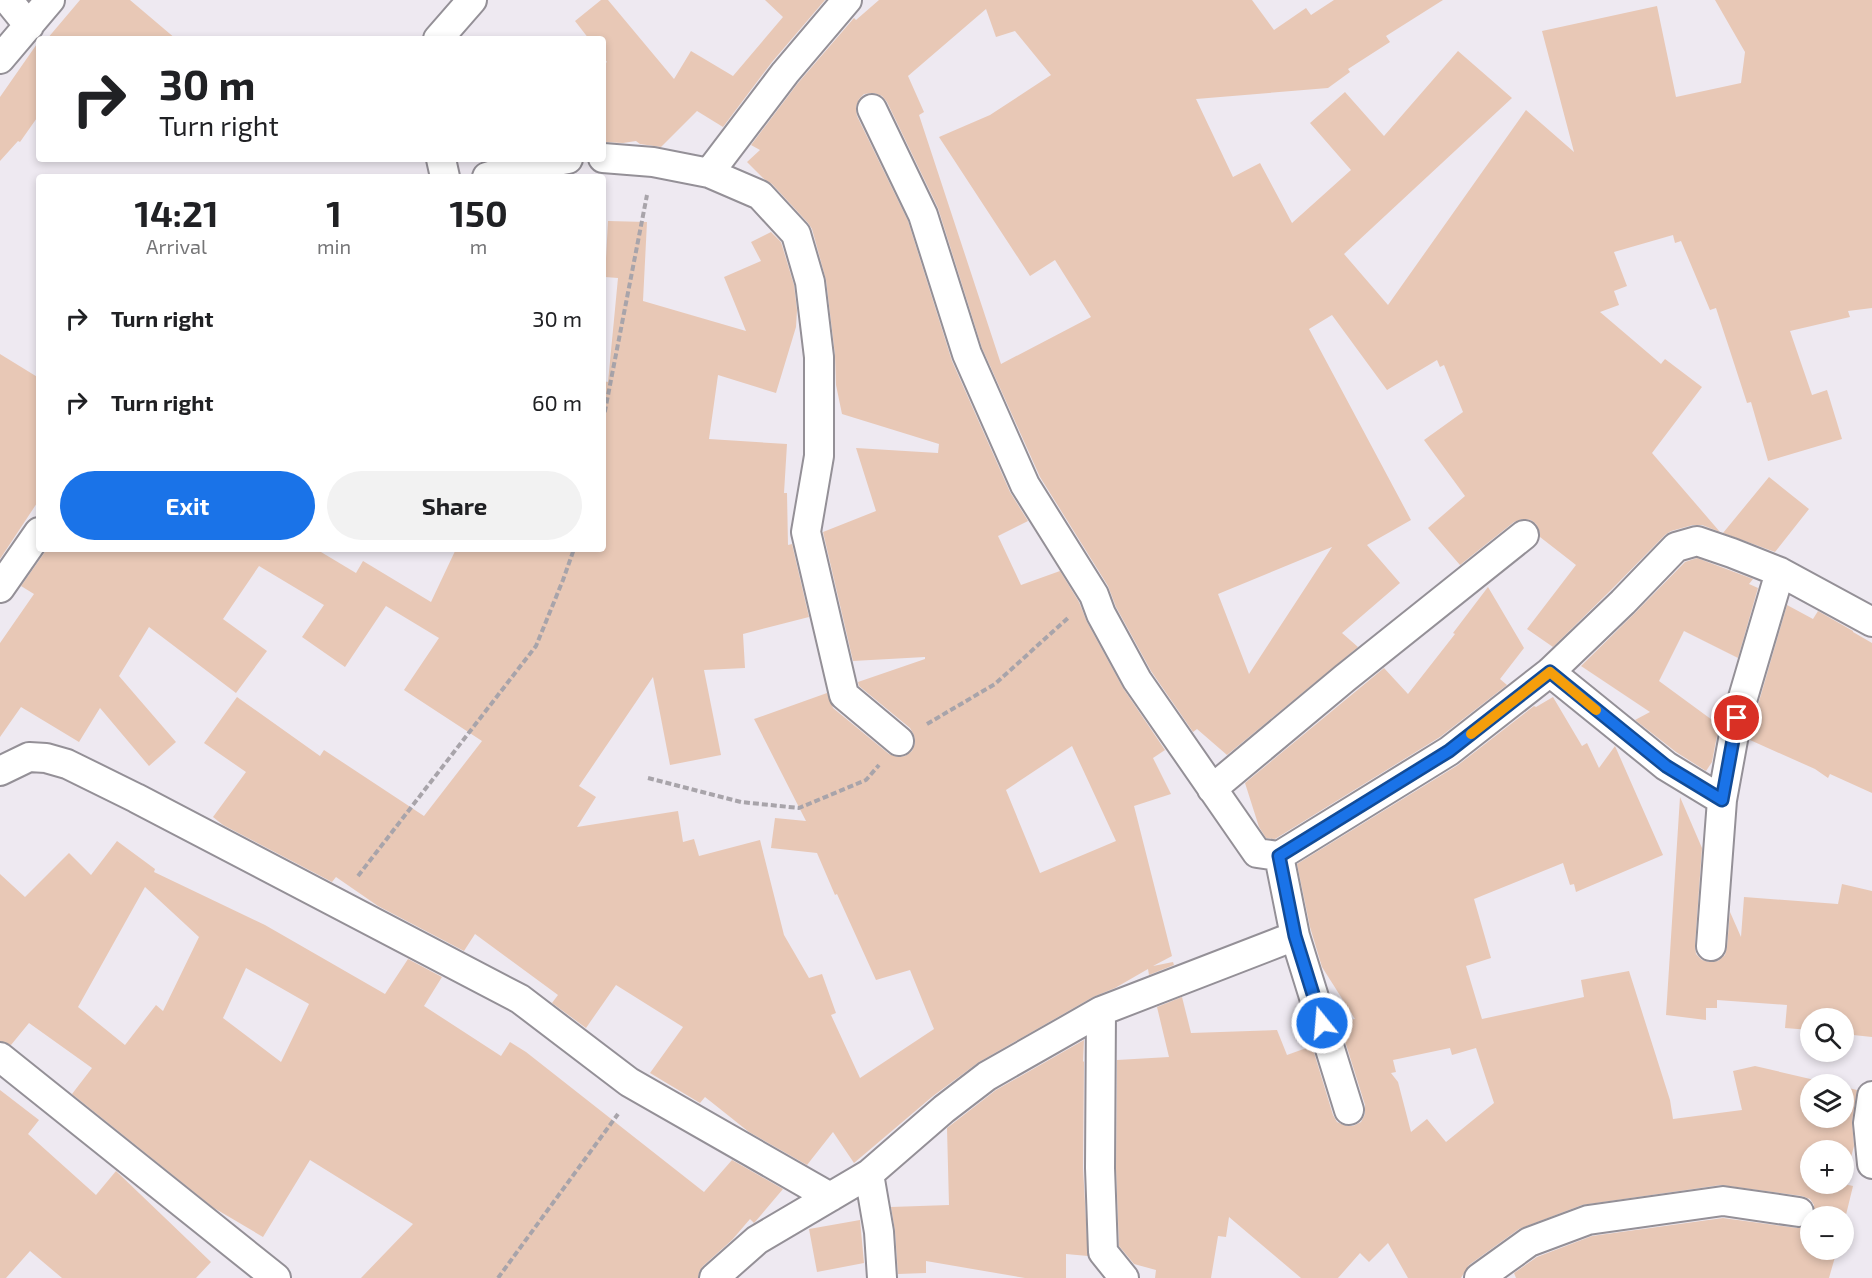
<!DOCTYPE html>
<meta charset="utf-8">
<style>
:root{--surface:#fff;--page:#f2f2f2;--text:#202124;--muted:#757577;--accent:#1a73e8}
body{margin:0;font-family:"Exo 2",sans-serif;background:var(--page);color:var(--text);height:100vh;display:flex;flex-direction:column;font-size:22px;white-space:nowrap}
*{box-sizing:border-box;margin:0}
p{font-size:20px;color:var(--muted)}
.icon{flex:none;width:33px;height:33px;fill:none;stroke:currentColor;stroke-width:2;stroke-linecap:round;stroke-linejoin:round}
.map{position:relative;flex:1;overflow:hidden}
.sheet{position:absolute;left:36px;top:174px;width:570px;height:378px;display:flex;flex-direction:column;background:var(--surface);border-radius:6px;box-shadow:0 3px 9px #0003}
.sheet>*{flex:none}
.banner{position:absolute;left:36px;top:36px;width:570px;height:126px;border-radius:6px;box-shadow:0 3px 9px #0003;background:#fff;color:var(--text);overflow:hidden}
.tools{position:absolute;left:1800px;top:1008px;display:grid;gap:12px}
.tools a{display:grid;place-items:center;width:54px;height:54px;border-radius:50%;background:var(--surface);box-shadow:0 3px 9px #0003;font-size:30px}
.pin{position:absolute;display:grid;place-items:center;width:51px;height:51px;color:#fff;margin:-26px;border:3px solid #fff;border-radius:50%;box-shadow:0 2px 6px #0007}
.me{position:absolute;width:66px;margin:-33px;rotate:343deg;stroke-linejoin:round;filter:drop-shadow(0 0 4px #0008)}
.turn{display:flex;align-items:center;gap:21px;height:126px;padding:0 24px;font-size:27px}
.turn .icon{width:78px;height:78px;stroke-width:2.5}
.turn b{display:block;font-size:42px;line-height:51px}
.eta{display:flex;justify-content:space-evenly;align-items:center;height:102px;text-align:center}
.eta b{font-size:36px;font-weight:700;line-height:42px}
.action{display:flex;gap:12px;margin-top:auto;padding:12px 24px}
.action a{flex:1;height:69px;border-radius:36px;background:var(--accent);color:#fff;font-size:24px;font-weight:700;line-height:69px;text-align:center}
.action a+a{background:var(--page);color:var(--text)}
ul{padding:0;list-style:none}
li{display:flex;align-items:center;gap:18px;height:84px;padding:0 24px}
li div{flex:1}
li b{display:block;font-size:22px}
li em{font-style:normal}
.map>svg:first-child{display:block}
.building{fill:#e8c8b6;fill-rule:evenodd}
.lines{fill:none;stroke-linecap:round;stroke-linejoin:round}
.street-casing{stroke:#949097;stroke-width:32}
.path{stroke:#a8a4aa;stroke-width:4;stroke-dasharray:6 3;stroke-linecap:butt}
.street{stroke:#fff;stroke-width:28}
.route-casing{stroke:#114b97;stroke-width:15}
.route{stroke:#1a73e8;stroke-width:10}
.slow{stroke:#f59e0b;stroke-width:10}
</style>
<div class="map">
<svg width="1872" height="1278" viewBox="0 0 1872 1278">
<rect width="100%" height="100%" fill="#eee9f1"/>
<path class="building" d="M80,0H130L176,39H47Z
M601,0H608L674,79L691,51L733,76L783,17L765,0H825L772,62L723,127L697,111L661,147L640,144L636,141L623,143L603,142V65L607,62L603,57V39H589L575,21Z
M879,0H1252L1274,30L1306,8L1311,15L1334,0H1443L1386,36L1390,42L1348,69L1350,72L1328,88L1196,99L1233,177L1260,163L1292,223L1351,170L1310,123L1345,92L1384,136L1458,51L1512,98L1344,254L1388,305L1526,110L1574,152L1542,31L1657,6L1676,97L1741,83L1745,52L1715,0H1872V308L1848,311L1850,317L1790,331L1812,395L1827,390L1842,439L1768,461L1751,402L1747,403L1716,308L1710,310L1681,241L1675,243L1673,235L1614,252L1627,286L1614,291L1619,305L1600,312L1661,364L1665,359L1702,387L1652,453L1720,532L1702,525H1693L1671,531L1665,535L1611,590L1553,647L1527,629L1576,565L1540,537V532L1536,524L1531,520L1522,519L1514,522L1460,565L1428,528L1465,496L1424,440L1463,412L1444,365L1440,367L1437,360L1387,390L1332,315L1309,329L1411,520L1367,545L1400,583L1342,633L1358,647L1227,755L1197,729L1193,732L1151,671L1116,607L1108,586L1040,477L982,348L938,208L887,102L882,96L874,93L864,94L859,99L856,107L857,116L908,221L952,361L1010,492L1028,521L998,536L1021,585L1060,571L1079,602L1087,622L1123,688L1165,750L1153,758L1171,794L1134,806L1172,956L1153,966L1173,962L1174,965L1149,975L1148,969L1115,988L1093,997L979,1062L933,1096L854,1163L833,1132L807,1165L749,1132L705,1097L700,1103L650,1073L683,1027L616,985L586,1028L552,1003L558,995L475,934L464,951L378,906L336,877L332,882L223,825L213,817L246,772L204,743L237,697L320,756L324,750L424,816L482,741L404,690L439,638L386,606L345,667L302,637L324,605L259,566L223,619L267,651L236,693L149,627L119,676L176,742L149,766L100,708L79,742L21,707L0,737V643L34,594L21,586L47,549H316L356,573L363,561L431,602L456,549H603V381L608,382L618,278L605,277L608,221L647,222L643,301L746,331L724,277L761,261L751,242L771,232L781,242L794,285L797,310L796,327L776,393L718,375L709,439L787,444L784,493H787L788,545L792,544L809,617L743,634L745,668L704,670L721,755L670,765L653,677L579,786L596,797L577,827L678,811L683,842L694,839L699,856L760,840L784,935L809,978L822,974L836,1013L831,1015L860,1078L934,1029L910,970L876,980L837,894L835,895L817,853L771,848L775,818L806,821L754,719L827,693L833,708L889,754L897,757L905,756L912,751L915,743L914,735L910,728L859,686L858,682L925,659V657L853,661L823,532L876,511L856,448L938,453L939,444L842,414L836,385L835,355L826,280L812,229L808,223L772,184L764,179L747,162L760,150L751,145L798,83L854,18L856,20ZM986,9L996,37L1015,31L1051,75L990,115L939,137L1030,276L1055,260L1091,317L1001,364L919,115L924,112L908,76ZM1332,547L1249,674L1218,594ZM1072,746L1116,841L1040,873L1006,790Z
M39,41V115L20,142L18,141L0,161V97Z
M0,354L39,378V500L0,559Z
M1769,477L1809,509L1775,552L1723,533Z
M1697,558L1753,579L1749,584L1758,588L1738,658L1684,631L1659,681L1719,725L1712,762L1706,771L1676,752L1635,720L1650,712L1581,666L1635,613L1685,562Z
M1488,587L1524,648L1500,679L1507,685L1440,737L1275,839L1266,838L1259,827L1245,783L1384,668L1408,694L1455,634L1453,633Z
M1787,605L1813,619L1818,611L1853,631V632L1872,643V793L1830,774L1828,778L1815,769L1750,740L1753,722Z
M1553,697L1582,746L1587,743L1599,768L1615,746L1663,855L1576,892L1574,884L1570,885L1563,863L1474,899L1491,958L1466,966L1482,1019L1584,997L1581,980L1629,971L1670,1100L1673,1119L1742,1110L1733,1071L1755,1066L1832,1084H1810V1118H1844V1087L1857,1090L1852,1121L1854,1146L1844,1184L1853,1186L1844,1223V1216H1814V1205L1810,1199L1802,1196L1721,1185L1582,1205L1519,1229L1469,1265L1461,1278H1408L1388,1243L1369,1262L1360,1253L1338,1278H1301L1229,1217L1226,1237L1218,1236L1211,1278H1155L1156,1270L1134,1264L1119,1246L1116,1168L1117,1060L1169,1057L1157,1007L1182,997L1191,1033L1277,1030L1287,1055L1312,1046L1333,1115L1337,1122L1346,1126H1353L1361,1122L1365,1114V1105L1339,1022L1355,1019L1322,967L1310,927L1297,864L1458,765L1534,706L1536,707ZM1450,1048L1452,1055L1476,1048L1494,1103L1446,1142L1427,1119L1411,1132L1398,1082L1391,1073L1396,1072L1393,1060ZM1810,1150H1844V1184H1810Z
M1680,797L1702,848L1695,945L1696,954L1702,960L1709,962L1718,961L1725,955L1727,947L1730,912L1741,937L1744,897L1838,904L1842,884L1872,891V1037L1844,1034V1018H1810V1030L1785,1028L1787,1005L1717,1000V1008H1706V1020L1666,1015Z
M117,841L155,869L154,872L265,925L385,994L408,959L442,977L424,1006L501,1056L510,1042L526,1052L704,1192L732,1160L783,1189L755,1222L754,1223L750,1219L732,1240L703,1266L699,1272L698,1278H361L413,1224L310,1160L263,1237L214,1208L72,1094L92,1068L29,1023L11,1045L0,1041V874L25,897L69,853L91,875ZM145,887L199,937L163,1011L156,1005L125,1045L78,1007ZM246,968L309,1004L281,1062L223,1018Z
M1084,1040L1083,1062L1084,1061L1083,1168L1088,1256L1066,1254V1278H1025L926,1261V1273L898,1274L895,1231L891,1207L949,1205L947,1128L996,1090Z
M0,1090L39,1120L28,1134L96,1195L116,1171L211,1262L196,1278H62L30,1251L6,1278H0Z
M1723,1218L1797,1228L1805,1227L1810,1223V1250H1837L1829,1278H1516L1514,1273L1537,1257L1592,1236Z
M860,1220L864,1263L817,1272L809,1229Z"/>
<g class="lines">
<defs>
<path id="street" d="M8,0L29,26
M438,39L472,0
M0,59L50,0
M872,109L923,215L967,354L1025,485L1094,595L1101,614L1137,680L1257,853L1279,856L1449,751L1550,672L1623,602L1676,547L1697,541L1732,553L1780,572L1872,622
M603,158L653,162L709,173L760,195L796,234L810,282L819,357V456L806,532L844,695L899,741
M441,159L445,177
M709,173L785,73L847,0
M487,177L513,169L568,159
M0,588L39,532
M1550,672L1666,766L1722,800
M0,771L29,757L46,758L67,764L136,798L520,999L629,1082L830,1197
M1212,789L1345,678L1524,535
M1279,856L1295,936L1349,1110
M1711,946L1722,800L1737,718L1780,572
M1101,1011L1100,1168L1103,1252L1124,1278
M0,1057L276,1278
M1872,1096L1868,1123L1872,1164
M869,1174L879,1232L882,1278
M714,1278L757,1240L869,1174L944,1109L987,1076L1101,1011L1295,936
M1479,1278L1529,1242L1588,1220L1723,1201L1799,1212"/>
</defs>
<use href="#street" class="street-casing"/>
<path class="path" d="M603,421L647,195
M927,724L995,684L1069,617
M648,778L741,802L799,808L866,780L879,765
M358,876L536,646L563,580L574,549
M498,1278L618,1114"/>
<use href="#street" class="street"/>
</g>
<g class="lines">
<defs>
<path id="route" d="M1322,1023L1295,936L1279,856L1449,751L1550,672L1666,766L1722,800L1737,718"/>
</defs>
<use href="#route" class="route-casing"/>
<use href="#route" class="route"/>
<path class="slow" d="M1471,734L1550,672L1596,710"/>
</g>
</svg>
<div class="tools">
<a><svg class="icon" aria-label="search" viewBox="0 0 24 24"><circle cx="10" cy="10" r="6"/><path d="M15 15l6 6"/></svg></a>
<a><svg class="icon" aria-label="layers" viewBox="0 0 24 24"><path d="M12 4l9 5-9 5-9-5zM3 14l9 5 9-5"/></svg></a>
<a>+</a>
<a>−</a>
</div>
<div class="pin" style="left:1737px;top:718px;background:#d93025"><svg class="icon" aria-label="arrive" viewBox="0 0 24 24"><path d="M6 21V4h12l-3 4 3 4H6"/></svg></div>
<svg class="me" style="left:1322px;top:1023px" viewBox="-20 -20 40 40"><circle r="17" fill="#1a73e8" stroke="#fff" stroke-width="3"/><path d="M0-11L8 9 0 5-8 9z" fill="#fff"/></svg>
<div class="banner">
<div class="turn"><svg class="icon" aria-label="right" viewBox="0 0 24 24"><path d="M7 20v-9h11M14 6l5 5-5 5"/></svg><div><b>30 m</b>Turn right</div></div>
</div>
<section class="sheet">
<div class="eta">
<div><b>14:21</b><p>Arrival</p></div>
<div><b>1</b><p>min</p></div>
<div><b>150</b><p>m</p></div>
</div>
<ul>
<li><svg class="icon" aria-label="right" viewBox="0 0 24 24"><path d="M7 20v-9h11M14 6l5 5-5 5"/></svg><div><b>Turn right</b></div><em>30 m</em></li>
<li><svg class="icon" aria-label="right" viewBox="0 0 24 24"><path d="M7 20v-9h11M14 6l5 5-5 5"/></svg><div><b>Turn right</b></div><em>60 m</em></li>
</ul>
<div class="action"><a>Exit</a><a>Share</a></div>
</section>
</div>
